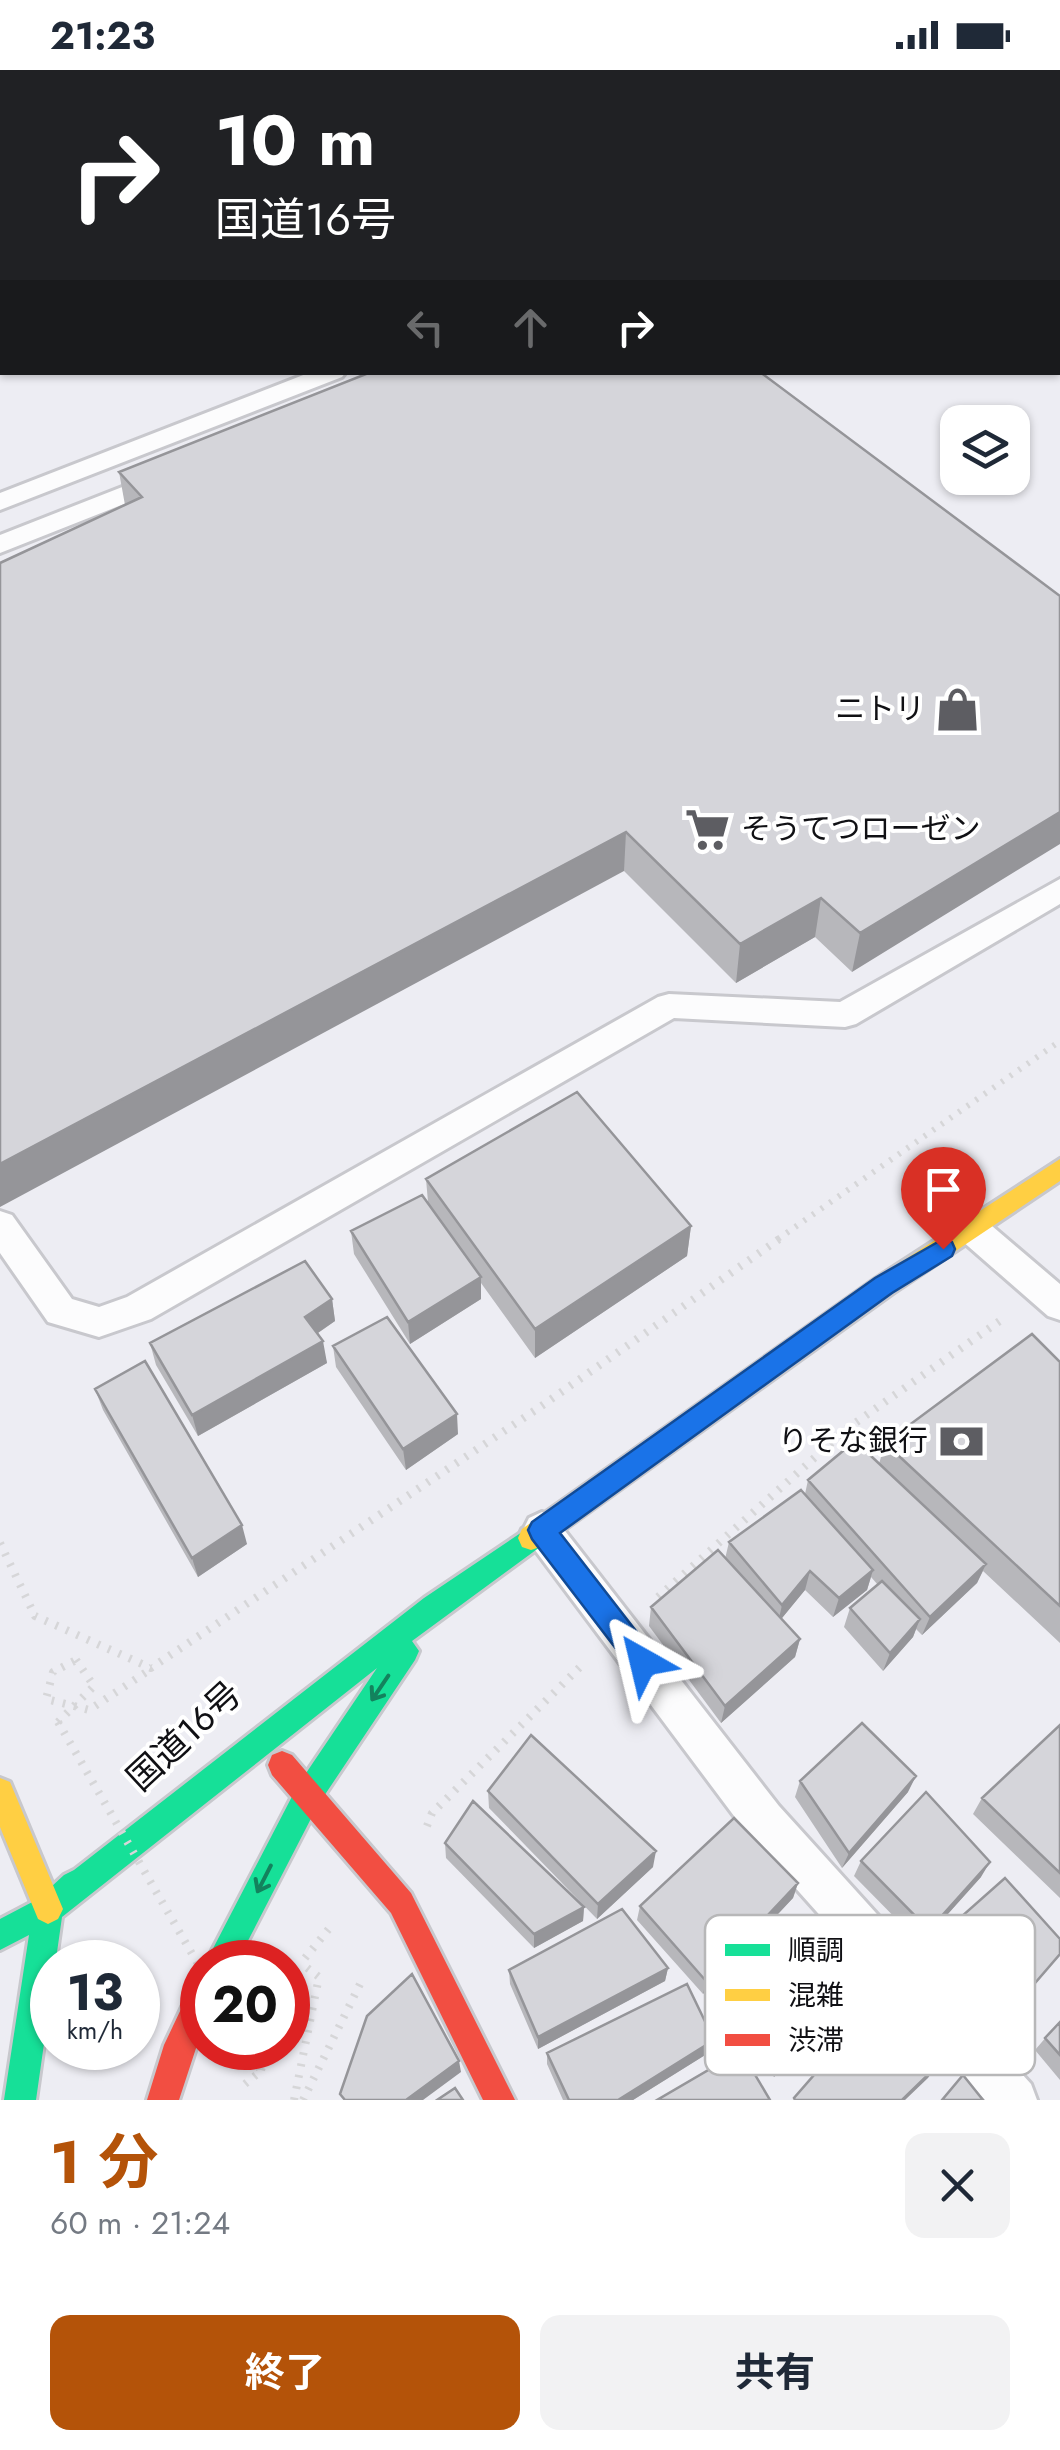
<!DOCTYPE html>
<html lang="ja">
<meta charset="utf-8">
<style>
:root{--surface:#fff;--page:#f2f2f3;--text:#1f2937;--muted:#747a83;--accent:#b45309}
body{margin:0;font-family:Jost,"Noto Sans JP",sans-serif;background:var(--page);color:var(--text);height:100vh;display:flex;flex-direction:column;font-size:38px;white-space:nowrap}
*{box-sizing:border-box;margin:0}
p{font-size:32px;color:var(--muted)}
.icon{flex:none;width:55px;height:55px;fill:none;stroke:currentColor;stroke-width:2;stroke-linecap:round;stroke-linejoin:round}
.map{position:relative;height:2030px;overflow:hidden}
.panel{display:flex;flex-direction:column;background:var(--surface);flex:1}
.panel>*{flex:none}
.guide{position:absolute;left:0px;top:0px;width:1060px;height:305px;box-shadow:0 2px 8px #0004;background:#202124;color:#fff;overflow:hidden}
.fabs{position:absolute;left:940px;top:335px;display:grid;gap:20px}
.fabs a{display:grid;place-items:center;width:90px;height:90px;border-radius:20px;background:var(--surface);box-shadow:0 2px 8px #0004;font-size:50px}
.speed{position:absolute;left:30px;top:1870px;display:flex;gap:20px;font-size:50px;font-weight:700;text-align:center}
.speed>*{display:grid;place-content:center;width:130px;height:130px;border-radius:50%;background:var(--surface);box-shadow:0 2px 8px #0004;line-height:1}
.speed small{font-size:25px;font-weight:400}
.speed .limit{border:15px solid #d22;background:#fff;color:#111}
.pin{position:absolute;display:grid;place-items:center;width:85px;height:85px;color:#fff;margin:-102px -42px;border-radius:50% 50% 50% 0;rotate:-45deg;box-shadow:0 0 10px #0007}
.pin .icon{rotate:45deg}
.me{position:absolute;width:110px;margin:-55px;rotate:323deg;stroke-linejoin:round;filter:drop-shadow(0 0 8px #0008)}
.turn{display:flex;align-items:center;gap:35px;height:210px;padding:0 50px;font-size:45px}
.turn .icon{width:130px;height:130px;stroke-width:2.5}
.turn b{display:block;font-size:70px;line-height:85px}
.lanes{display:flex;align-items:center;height:95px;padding:0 50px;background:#0003;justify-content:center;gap:50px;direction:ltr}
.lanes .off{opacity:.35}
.round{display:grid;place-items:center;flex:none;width:105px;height:105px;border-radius:20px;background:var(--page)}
.head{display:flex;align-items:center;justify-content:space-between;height:170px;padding:0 50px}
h1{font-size:60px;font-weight:700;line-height:75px;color:var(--accent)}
.cta{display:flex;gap:20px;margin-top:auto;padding:20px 50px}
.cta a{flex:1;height:115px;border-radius:20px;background:var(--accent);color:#fff;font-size:40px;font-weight:700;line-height:115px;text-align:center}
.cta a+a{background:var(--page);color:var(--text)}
.status{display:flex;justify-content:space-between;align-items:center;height:70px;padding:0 50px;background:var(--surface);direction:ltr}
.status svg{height:28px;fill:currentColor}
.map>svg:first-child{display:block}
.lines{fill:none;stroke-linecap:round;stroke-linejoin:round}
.lane-casing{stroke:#c8c8cd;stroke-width:6}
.fast-casing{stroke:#c8c8cd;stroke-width:6}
.slow-casing{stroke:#c8c8cd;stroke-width:6}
.jam-casing{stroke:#c8c8cd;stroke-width:6}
.path-far1{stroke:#d6d6d8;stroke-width:6;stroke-dasharray:2.5 8;stroke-linecap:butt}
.path{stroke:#d6d6d8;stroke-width:8;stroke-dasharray:2.5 9;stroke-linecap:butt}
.lane{fill:#fcfcfd;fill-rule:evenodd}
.fast{fill:#16e098;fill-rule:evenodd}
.slow{fill:#ffcf43;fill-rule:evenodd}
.jam{fill:#f24e42;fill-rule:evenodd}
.path-bridge{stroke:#d6d6d8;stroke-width:8;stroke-dasharray:2.5 9;stroke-linecap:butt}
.wall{fill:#b7b7bb}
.shaded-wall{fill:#959599}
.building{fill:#d5d5da;stroke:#959599;stroke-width:2.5}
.oneway{stroke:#13825d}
.route{fill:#1a73e8;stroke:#114b97;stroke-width:2.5}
.labels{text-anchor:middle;stroke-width:8;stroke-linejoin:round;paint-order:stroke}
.poi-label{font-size:30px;fill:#101014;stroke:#fff;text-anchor:end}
.near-street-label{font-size:35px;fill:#101014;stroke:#fff}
.key{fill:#fff;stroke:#b7b7b8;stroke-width:2.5}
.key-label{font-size:28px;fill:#101014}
</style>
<div class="status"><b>21:23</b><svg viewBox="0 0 49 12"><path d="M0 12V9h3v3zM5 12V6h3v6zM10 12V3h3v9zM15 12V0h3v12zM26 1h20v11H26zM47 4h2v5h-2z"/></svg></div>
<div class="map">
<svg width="1060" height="2030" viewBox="0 0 1060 2030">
<rect width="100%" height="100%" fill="#ededf3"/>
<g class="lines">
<defs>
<path id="lane" d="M859,0H883L884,2H861Z
M311,302H346L342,307L0,440V423Z
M163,401L172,403L176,409L172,415L0,483V465Z
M1060,809V834L856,954L845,957L674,948L151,1249L99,1267L48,1252L0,1183V1141L12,1145L72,1229L99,1237L127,1227L658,927L669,924L840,932Z
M973,1146L985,1150L1060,1214V1250L1048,1246L961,1170L956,1160L961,1150Z
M542,1442L555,1448L779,1736L1031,2014L1037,2030H985L749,1766L529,1472L523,1460L529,1448Z"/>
<path id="fast" d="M531,1456L540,1459L544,1468L540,1477L412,1571L419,1581L415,1590L318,1735L237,1892H206L298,1715L377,1598L62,1847L36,2030H4L29,1865L0,1880V1849L38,1829L64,1805L74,1800L424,1528Z"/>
<path id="slow" d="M1060,1089V1111L893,1223L540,1477L531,1480L522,1477L518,1468L522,1459L875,1209Z
M0,1708L10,1712L63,1839L58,1849L48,1854L38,1849L0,1757Z"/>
<path id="jam" d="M282,1681L292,1685L411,1823L515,2030H483L391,1843L272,1705L268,1695L272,1685Z
M202,1914V1960L179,2030H147L164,1975L191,1918Z"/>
</defs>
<use href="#lane" class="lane-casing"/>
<use href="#fast" class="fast-casing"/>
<use href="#slow" class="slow-casing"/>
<use href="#jam" class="jam-casing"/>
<path class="path-far1" d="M778,1169L1060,971"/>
<path class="path" d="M0,1473L35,1546L151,1598L540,1337L782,1167
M658,1527L848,1358L1001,1250
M76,1590L94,1616L74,1636L46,1629L53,1602Z
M74,1636L89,1640L151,1599
M58,1652L74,1636
M427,1756L432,1743L580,1597
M305,1888L332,1855
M288,1929L297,1903
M261,2000L269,1978
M245,2014L261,2001L252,1986
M294,2030L319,1907L301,1893
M303,2030L362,1910"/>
<use href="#lane" class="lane"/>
<use href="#fast" class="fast"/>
<use href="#slow" class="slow"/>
<use href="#jam" class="jam"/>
<path class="path-bridge" d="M58,1652L202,1901"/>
</g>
<path class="wall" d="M0,23H2V206L0,203Z
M119,402L1060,526L852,902L815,867L736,913L624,801L125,435Z
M426,1109L691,1156L687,1186L535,1288L481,1213V1229L410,1274L354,1184L351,1161L428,1132Z
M332,1229L335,1251L318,1263L327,1293L198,1366L156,1295L150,1273Z
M333,1276L458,1364L406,1400L336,1297Z
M1060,1292V1573L983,1501L977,1513L922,1565L916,1559L913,1567L883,1601L844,1557L850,1538L878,1515L871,1507L867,1520L833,1547L805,1520L781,1549L800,1569L795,1587L721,1653L649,1556L651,1537L725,1489L729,1472L805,1424L808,1410L879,1394L885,1373Z
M95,1319L247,1474L198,1507L103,1340Z
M1060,1655V1828L973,1744L982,1728Z
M800,1711L908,1722L842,1798L795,1727Z
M488,1721L653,1797L597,1849L489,1738Z
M445,1773L584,1837L583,1851L534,1878L446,1788Z
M861,1791L981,1807L921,1874L854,1806Z
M798,1813L793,1828L703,1924L637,1850L640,1836Z
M935,1870L1060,1885L994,1962L927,1884Z
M668,1898L665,1911L538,1979L510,1914L509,1900Z
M872,1910L865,1923L774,2007L713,1941L717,1928Z
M1060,1951V2010L1035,1980Z
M710,1982L633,2030H563L547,1994V1983Z"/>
<path class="shaded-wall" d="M1060,742V774L852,902L860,863Z
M626,762L624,801L0,1137V1094Z
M821,828L815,867L736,913L740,874Z
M691,1156L687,1186L535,1288V1259Z
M481,1207V1229L410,1274L408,1252Z
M332,1229L335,1251L309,1269L305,1247Z
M323,1271L327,1293L198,1366L192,1345Z
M457,1344L458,1364L406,1400L403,1379Z
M242,1455L247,1474L198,1507L192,1488Z
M986,1494L977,1513L922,1565L930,1547Z
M873,1500L867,1520L833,1547L839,1528Z
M810,1501L805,1520L778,1553L782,1535Z
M920,1549L913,1567L883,1601L890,1583Z
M800,1569L795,1587L721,1653L725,1636Z
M916,1706L908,1722L842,1798L849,1783Z
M656,1781L653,1797L597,1849L598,1834Z
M990,1792L981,1807L921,1874L929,1860Z
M798,1813L793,1828L703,1924L706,1911Z
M584,1837L583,1851L534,1878V1864Z
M668,1898L665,1911L538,1979V1967Z
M872,1910L865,1923L774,2007L779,1995Z
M714,1970L710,1982L633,2030H618Z
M459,1991L461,2002L423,2030H406Z
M936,1997L928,2008L905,2030H902Z"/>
<path class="building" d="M72,0H275L279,2H75Z
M445,0H801V2H445Z
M0,23H2V174L0,172Z
M371,302H760L1060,526V742L860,863L821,828L740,874L626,762L0,1094V493L142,427L119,402Z
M577,1022L691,1156L535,1259L426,1109Z
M422,1125L481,1207L408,1252L351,1161Z
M305,1191L332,1229L305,1247L323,1271L192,1345L150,1273Z
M387,1247L457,1344L403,1379L333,1276Z
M1032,1264L1060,1292V1536L885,1373Z
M145,1291L242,1455L192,1488L95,1319Z
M855,1371L986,1494L930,1547L808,1410Z
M801,1420L873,1500L839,1528L810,1501L782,1535L729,1472Z
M718,1480L800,1569L725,1636L651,1537Z
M882,1511L920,1549L890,1583L850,1538Z
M862,1653L916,1706L849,1783L800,1711Z
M1060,1655V1803L982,1728Z
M531,1665L656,1781L598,1834L488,1721Z
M926,1722L990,1792L929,1860L861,1791Z
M473,1731L584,1837L534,1864L445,1773Z
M734,1748L798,1813L706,1911L640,1836Z
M1005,1808L1060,1869V1884L1004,1949L935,1870Z
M622,1839L668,1898L538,1967L509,1900Z
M412,1904L459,1991L406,2030H345L340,2024L367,1946Z
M687,1914L714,1970L618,2030H569L547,1983Z
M876,1934L936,1997L902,2030H795L794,2028Z
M1060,1952V1985L1045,1968Z
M741,1981L770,2030H657Z
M963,2005L983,2030H942Z
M455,2018L463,2030H437Z"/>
<defs><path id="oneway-shaft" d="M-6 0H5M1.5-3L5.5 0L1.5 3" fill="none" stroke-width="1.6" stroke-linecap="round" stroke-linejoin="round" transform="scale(2.5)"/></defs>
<g class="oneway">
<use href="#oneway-shaft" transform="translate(380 1618) rotate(124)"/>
<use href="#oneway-shaft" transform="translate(264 1809) rotate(117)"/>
</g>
<path class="route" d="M943,1169L952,1172L955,1179L952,1186L892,1223L560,1463L653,1583L657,1592L653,1601L643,1605L633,1601L532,1469L528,1460L532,1452L875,1208Z"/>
<defs>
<symbol id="shop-bare" viewBox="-9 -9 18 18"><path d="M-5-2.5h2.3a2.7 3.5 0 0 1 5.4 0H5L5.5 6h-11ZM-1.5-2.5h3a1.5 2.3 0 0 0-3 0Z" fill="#5d5d62" stroke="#fff" stroke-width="2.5" paint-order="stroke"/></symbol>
<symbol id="supermarket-bare" viewBox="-9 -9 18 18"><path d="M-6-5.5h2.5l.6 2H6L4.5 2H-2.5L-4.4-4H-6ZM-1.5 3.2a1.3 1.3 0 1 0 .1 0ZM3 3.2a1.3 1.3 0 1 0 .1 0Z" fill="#5d5d62" stroke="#fff" stroke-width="2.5" paint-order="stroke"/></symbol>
<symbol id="bank-bare" viewBox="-9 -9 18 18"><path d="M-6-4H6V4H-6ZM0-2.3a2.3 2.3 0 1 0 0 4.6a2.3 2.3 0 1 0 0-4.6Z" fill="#5d5d62" stroke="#fff" stroke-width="2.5" paint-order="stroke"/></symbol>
</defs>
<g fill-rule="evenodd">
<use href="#shop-bare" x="926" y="608" width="63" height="63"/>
<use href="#supermarket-bare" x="676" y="728" width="63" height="63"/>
<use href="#bank-bare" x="930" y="1340" width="63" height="63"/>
</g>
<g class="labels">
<g class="poi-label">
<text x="925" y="649">ニトリ</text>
<text x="741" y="769" text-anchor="start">そうてつローゼン</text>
<text x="928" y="1381">りそな銀行</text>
</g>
<g class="near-street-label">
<text transform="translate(184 1666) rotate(-43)" y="12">国道16号</text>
</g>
</g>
<rect x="705" y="1845" width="330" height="160" rx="15" class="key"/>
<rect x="725" y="1874" width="45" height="12" fill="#16e098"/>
<rect x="725" y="1919" width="45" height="12" fill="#ffcf43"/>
<rect x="725" y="1964" width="45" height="12" fill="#f24e42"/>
<g class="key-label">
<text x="788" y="1890">順調</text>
<text x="788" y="1935">混雑</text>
<text x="788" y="1980">渋滞</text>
</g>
</svg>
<div class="fabs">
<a><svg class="icon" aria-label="layers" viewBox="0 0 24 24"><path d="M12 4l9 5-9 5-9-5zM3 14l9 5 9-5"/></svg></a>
</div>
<div class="speed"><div>13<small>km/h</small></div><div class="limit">20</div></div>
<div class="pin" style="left:943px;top:1179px;background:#d93025"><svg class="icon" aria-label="arrive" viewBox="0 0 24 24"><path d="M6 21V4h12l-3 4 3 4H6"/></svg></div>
<svg class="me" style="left:643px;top:1592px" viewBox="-20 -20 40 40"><path d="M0-17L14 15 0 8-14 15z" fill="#1a73e8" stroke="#fff" stroke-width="4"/></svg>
<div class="guide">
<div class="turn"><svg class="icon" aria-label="right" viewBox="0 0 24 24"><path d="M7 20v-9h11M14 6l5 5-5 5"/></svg><div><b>10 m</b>国道16号</div></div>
<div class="lanes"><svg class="icon off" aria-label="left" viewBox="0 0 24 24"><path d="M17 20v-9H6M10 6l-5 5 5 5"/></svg><svg class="icon off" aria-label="ahead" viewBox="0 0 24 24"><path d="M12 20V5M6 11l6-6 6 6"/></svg><svg class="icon" aria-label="right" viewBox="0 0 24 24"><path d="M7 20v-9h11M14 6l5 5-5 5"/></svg></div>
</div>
</div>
<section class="panel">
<div class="head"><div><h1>1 分</h1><p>60 m · 21:24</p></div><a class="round"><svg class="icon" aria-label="close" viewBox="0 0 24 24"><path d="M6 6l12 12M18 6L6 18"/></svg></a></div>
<div class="cta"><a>終了</a><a>共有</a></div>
</section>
